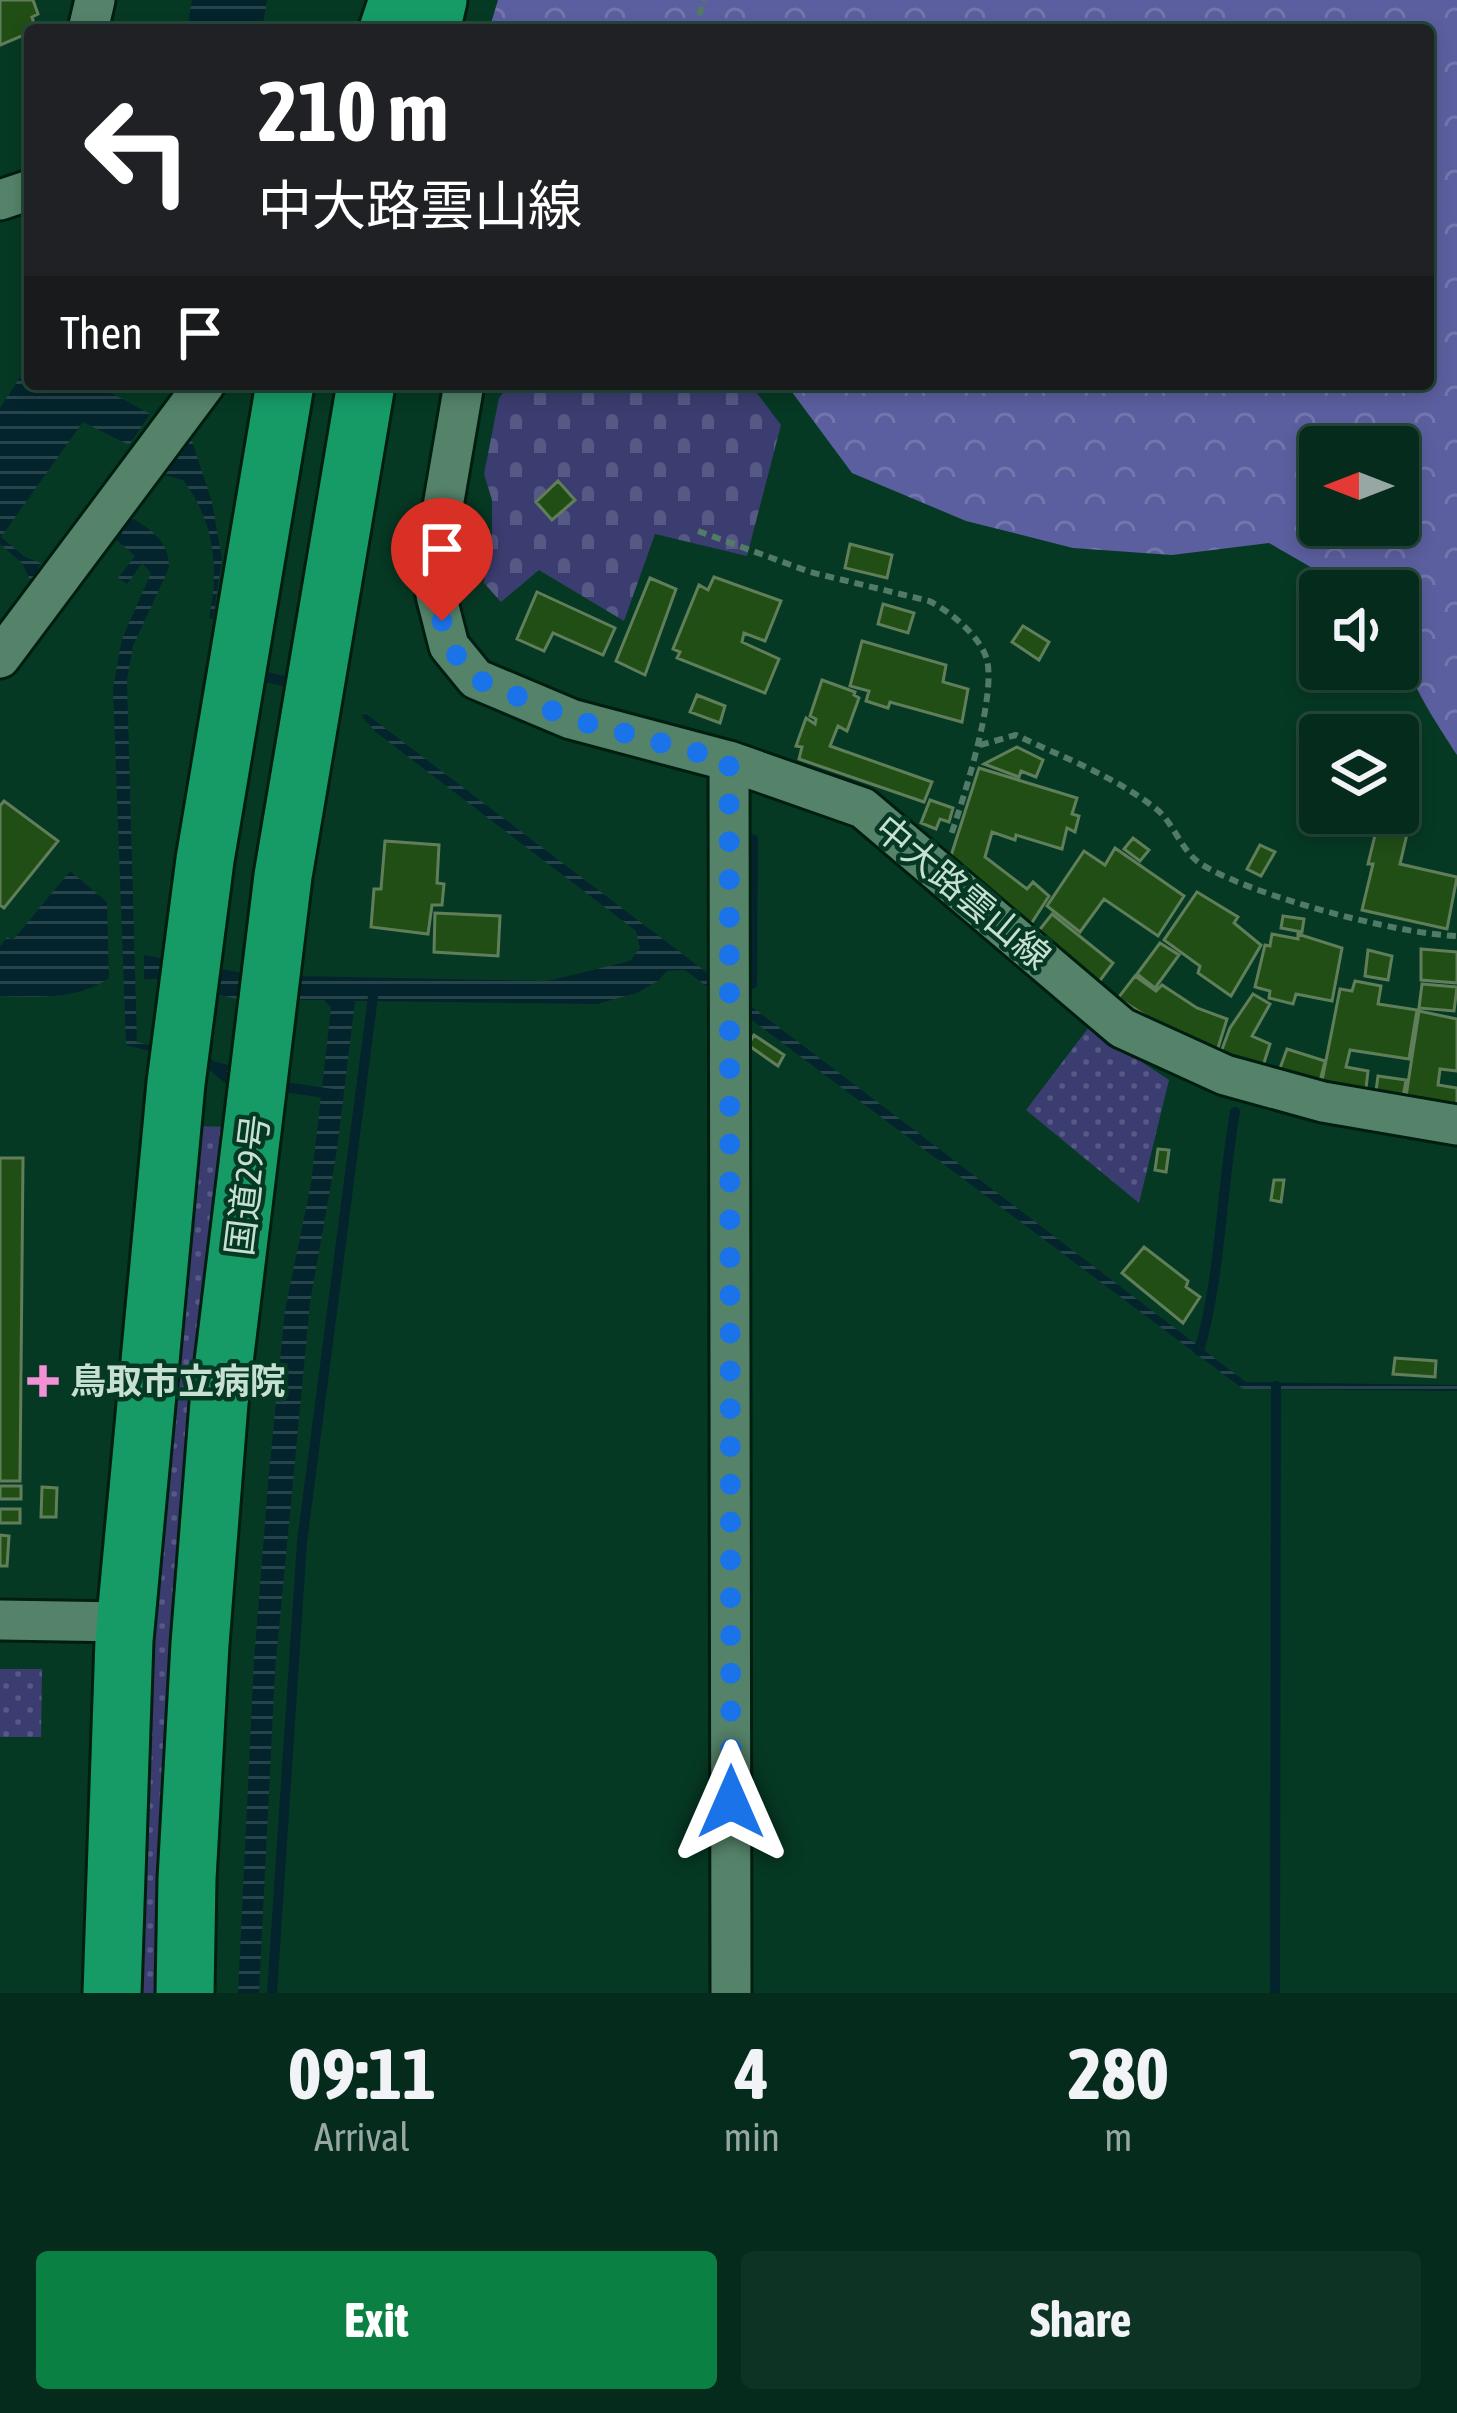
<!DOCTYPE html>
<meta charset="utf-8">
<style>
:root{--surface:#042b1b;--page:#0d3324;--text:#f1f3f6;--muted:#97a7a3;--line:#25473a;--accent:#0b8043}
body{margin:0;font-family:"Asap Condensed","Noto Sans JP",sans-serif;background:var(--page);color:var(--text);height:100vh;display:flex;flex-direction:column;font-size:45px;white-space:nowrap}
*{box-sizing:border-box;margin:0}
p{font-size:39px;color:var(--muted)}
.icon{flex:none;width:66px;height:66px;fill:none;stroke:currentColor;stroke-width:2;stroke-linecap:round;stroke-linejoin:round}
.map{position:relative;height:1993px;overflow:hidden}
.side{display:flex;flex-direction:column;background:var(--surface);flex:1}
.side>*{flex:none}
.banner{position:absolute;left:24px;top:24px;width:1410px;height:366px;border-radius:12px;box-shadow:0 6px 18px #0003,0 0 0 3px var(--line);background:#202124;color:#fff;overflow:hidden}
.needle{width:78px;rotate:270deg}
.tools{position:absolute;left:1299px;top:426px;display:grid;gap:24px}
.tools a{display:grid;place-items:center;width:120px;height:120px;border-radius:12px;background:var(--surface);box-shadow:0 6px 18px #0003,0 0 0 3px var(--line);font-size:60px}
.pin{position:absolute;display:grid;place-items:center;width:102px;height:102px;color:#fff;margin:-123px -51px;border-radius:50% 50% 50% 0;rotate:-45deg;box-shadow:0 0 12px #0007}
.pin .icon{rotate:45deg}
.me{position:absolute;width:132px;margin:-66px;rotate:0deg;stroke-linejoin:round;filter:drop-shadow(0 0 9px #0008)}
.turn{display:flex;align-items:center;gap:42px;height:252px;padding:0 36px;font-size:54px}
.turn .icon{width:156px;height:156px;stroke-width:2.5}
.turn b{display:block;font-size:84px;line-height:102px}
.then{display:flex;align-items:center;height:114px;padding:0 36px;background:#0003;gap:24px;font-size:45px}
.eta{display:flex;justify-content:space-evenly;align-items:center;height:204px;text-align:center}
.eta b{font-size:72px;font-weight:700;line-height:84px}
.primary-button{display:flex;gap:24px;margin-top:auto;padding:24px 36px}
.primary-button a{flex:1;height:138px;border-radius:12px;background:var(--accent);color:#fff;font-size:48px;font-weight:700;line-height:138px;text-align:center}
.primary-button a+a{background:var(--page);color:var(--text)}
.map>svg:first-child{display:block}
.green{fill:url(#green-dots)}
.forest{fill:url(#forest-crowns);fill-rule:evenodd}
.cemetery{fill:url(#cemetery-stones)}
.water{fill:url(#water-rules)}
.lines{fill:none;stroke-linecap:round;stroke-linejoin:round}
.stream{stroke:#04242d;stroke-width:10}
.building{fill:#204e15;stroke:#617e5a;stroke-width:3}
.minor-casing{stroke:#001e0f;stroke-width:45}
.highway-casing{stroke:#001e0f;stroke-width:63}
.path{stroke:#517a67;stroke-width:6;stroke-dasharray:9 6;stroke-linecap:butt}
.minor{stroke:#55836a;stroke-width:39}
.highway{stroke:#169b67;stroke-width:57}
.route{stroke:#1a73e8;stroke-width:21;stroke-dasharray:0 37.8}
.poi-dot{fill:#f491d4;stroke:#063924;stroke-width:4.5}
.labels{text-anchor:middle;stroke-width:9;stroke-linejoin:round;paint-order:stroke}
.street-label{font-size:36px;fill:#c8e0d2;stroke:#063924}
.poi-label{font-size:36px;font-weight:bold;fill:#c8e0d2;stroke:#063924;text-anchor:start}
</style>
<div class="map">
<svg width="1457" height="1993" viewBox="0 0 1457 1993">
<defs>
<pattern id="green-dots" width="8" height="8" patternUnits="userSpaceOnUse" patternTransform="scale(3)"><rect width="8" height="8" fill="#3b3d70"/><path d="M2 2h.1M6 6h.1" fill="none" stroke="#565984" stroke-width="1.8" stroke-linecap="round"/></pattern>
<pattern id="forest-crowns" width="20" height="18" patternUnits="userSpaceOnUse" patternTransform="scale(3)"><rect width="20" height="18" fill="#5c5f9f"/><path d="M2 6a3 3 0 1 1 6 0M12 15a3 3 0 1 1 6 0" fill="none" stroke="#7276ab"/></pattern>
<pattern id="cemetery-stones" width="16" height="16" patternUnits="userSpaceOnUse" patternTransform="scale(3)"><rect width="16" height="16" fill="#3b3d70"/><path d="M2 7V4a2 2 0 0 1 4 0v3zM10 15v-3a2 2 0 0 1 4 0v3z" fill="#565984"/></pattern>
<pattern id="water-rules" width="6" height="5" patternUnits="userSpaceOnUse" patternTransform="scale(3)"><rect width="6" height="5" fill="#04242d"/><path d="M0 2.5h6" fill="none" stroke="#27444b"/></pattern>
</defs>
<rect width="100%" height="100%" fill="#063924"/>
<path class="green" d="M1089,1027L1169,1080L1139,1203L1026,1110Z
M194,1126L230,1127L160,1993H133L145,1654Z
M0,1669H42L41,1737H0Z"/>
<path class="forest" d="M498,0H1457V755C1417,692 1398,668 1398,591H1352L1269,543L1172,555L1073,548L966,521L852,473L786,384H1428V30H489ZM1320,447H1398V525H1320Z"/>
<path class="cemetery" d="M510,384H750L781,425L747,556L655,534L624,621L539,570L501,602L484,583L492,533V500L484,474L499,398Z"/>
<path class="water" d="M192,0H267L262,30H187Z
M30,362V384H105L104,389L150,414L129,445L83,422L1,537L25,557L41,563L31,582L22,563L0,544V408Z
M189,432L212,502L222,559L213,619L209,618C220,570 214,520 183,480L160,474Z
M124,512C147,529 169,536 169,568L133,646L127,680L137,1042L252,1071L251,1078L126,1045L113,688L122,639L151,573L142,563L127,584L118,578L135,556L118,541L106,538Z
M365,713L1246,1382L1457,1385V1391L1243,1389L685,970L667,971L658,981L637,993L597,1004L355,1001L337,1150L310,1303L275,1671L259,1993H238L254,1660L269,1473L285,1310L311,1184L331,1008L324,1000H240L158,979H144V955L254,975L547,981L630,961L640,948L636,931L377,733L362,717Z
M70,871L107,902L109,978C78,1000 37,997 0,996V946L7,937L13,940Z"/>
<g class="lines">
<path class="stream" d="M257,675L288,682
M752,984L753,839
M206,1061L228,1079L240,1081
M277,1086L333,1094
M1199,1351C1221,1276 1221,1190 1235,1112
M272,1993L302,1542L374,989
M1275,1993L1276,1386"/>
</g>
<path class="building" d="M0,0H33L38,14L32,17L36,30L0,45Z
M558,481L575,500L552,520L536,502Z
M850,544L892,555L887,578L845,568Z
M714,577L781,601L765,641L744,633L742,642L779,659L765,693L677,658L680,652L673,649L699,585L708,590Z
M650,578L676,589L645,675L616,661Z
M537,592L615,628L603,655L553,633L544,651L517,639Z
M883,604L914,613L908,633L878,624Z
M1023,626L1049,642L1039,660L1012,642Z
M862,641L946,665L943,682L968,689L962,722L890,702L888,708L866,701L869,691L850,686Z
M822,680L855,692L854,695L859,698L847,731L838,726L830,746L932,782L924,802L799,759L802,747L796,746L806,718L815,724L816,719L810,716Z
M697,695L725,706L720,723L690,712Z
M1017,747L1043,760L1036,777L1021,771L1019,777L984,764Z
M979,768L1077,798L1072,814L1079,816L1075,832L1067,828L1062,849L1016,835L1015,840L992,832L985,857L1027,889L1033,882L1049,896L1029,927L949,862Z
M930,800L953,808L949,822L940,819L936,829L921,823Z
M4,801L58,841L4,908L0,905V806Z
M1377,827L1407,834L1400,864L1457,877L1447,929L1362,910L1373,864H1368Z
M1133,838L1149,850L1140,861L1124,849Z
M385,841L439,845L437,883L444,884L442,905H432L428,934L371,927L374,889H381Z
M1260,845L1275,852L1261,876L1247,869Z
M1115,848L1184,896L1158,936L1104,899L1080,932L1047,906L1084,851L1105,865Z
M1197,892L1238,917L1234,923L1261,945L1231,996L1198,973L1200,966L1164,940Z
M435,913L500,916L498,956L434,952Z
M1052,914L1113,963L1098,983L1037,933Z
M1283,916L1304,919L1302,932L1281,928Z
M1272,934L1298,939V934L1342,948L1332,1001L1296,994L1293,1004L1269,998L1270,991L1255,987L1265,945L1270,946Z
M1160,943L1179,955L1155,988L1137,974Z
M1421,949L1457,952V983L1421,980Z
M1368,950L1392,956L1388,980L1365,976Z
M1135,976L1156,991L1162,985L1197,1008L1227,1019L1217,1051L1180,1038L1118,998Z
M1355,981L1381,986L1378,1004L1417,1010L1409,1059L1350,1050L1346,1067L1368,1071L1365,1097L1321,1086L1340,989L1352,991Z
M1422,984L1457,987L1454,1011L1419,1008Z
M1253,994L1270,1004L1252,1036L1270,1044L1263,1066L1221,1052L1230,1028Z
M1419,1011L1457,1019V1071L1440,1069L1438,1085L1457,1088V1111L1405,1103Z
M754,1035L784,1055L778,1066L748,1045Z
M1287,1049L1325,1061L1319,1085L1279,1071Z
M1378,1076L1406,1080L1402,1103L1375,1099Z
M1158,1149L1169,1150L1166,1172L1155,1170Z
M0,1158H23L20,1481H0Z
M1274,1180H1284L1281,1202L1271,1200Z
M1144,1247L1188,1281L1186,1287L1200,1297L1183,1323L1122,1273Z
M1395,1358L1436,1361L1435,1377L1393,1374Z
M0,1486H21V1499H0Z
M42,1487L57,1488L56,1517H41Z
M0,1509H20V1523H0Z
M0,1535L9,1536L7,1566H0Z"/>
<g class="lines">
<defs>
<path id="minor" d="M88,30L95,0
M0,200L30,190
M464,384L440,524L436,595L449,646L476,679L571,719L729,761L863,808L1122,1028L1225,1075L1323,1102L1457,1125
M0,658L205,384
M729,761L731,1993
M0,1620L126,1622"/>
<path id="highway" d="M388,30L398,0
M431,30L438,0
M112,1993L124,1640L176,1083L205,860L285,384
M185,1993L187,1879L200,1644L219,1403L283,876L366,384"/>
</defs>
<use href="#minor" class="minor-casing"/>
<use href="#highway" class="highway-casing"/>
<path class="path" d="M695,30L704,0
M698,531L810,572L929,601C950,611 981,637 987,660C996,697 964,797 951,835
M980,745L1016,735C1062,757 1114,776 1155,808C1174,822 1180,850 1201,864C1252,896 1397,934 1457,936"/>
<use href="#minor" class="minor"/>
<use href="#highway" class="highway"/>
</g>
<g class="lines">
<path class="route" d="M442,621L449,646L476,679L572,719L729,761L731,1802"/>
</g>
<path class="poi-dot" d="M37 1363h12v12h12v12h-12v12h-12v-12h-12v-12h12z"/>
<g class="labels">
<g class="street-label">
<text transform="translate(963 892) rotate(40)" y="13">中大路雲山線</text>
<text transform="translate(247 1185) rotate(-83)" y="13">国道29号</text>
</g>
<g class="poi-label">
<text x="70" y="1394">鳥取市立病院</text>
</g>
</g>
</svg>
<div class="tools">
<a><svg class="needle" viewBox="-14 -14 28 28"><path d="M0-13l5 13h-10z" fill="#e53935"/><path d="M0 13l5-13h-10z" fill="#97a7a3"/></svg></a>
<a><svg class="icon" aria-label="sound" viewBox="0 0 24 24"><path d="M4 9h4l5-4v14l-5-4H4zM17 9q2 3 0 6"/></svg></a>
<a><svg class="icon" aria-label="layers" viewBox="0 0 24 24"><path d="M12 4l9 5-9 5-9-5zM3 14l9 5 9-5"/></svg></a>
</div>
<div class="pin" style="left:442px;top:621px;background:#d93025"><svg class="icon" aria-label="arrive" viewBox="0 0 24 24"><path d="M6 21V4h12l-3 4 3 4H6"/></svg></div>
<svg class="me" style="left:731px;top:1802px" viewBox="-20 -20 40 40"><path d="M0-17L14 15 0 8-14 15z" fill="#1a73e8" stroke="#fff" stroke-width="4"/></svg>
<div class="banner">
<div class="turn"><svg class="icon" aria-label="left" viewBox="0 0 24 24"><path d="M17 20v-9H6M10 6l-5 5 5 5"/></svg><div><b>210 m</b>中大路雲山線</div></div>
<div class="then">Then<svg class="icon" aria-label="arrive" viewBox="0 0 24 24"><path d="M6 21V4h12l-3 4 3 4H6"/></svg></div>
</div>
</div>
<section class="side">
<div class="eta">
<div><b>09:11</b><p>Arrival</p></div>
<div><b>4</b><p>min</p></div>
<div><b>280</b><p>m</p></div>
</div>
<div class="primary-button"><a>Exit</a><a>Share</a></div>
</section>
